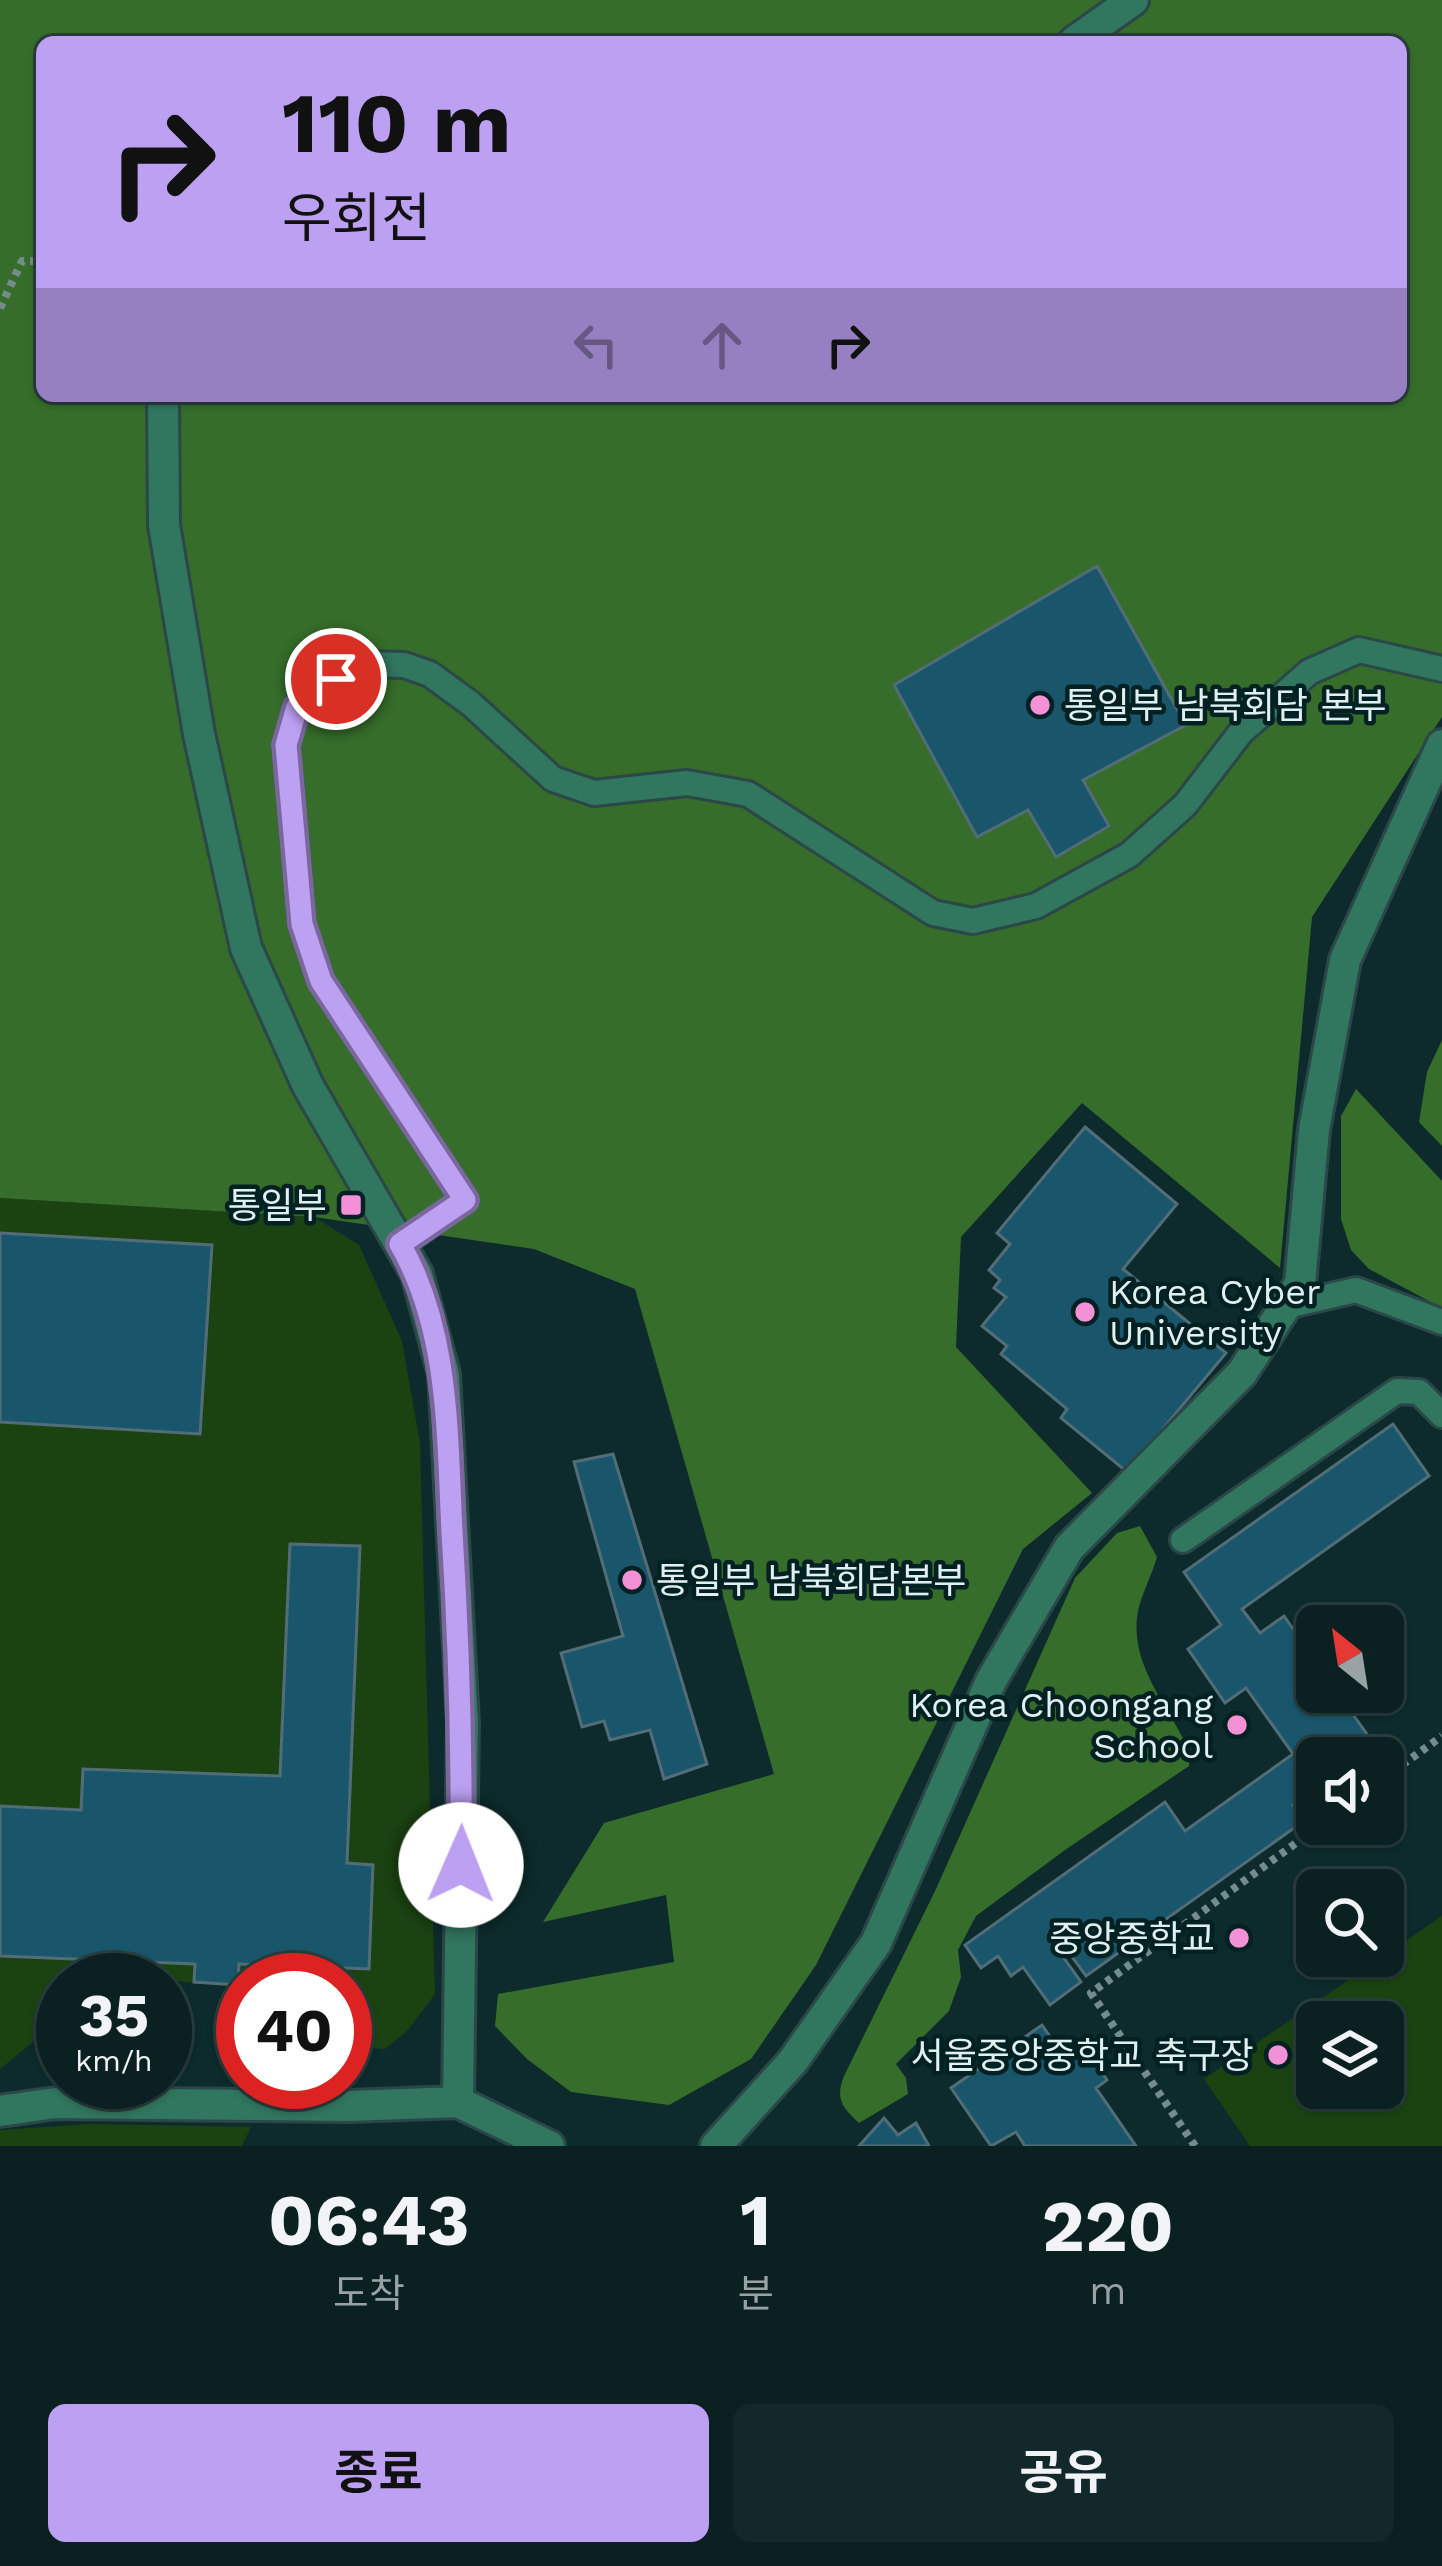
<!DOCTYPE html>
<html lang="ko">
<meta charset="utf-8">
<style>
:root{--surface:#0a2021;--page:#13282a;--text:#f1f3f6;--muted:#99a3a5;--line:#2a3e3f;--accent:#bca0f2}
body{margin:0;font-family:"Work Sans","Noto Sans KR",sans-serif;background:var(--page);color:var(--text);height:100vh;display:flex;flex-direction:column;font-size:45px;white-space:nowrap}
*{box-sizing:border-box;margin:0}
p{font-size:39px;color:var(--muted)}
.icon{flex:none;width:66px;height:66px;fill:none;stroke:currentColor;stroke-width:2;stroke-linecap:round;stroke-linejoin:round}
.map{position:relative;height:2146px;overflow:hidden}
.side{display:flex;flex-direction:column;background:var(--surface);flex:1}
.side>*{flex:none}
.top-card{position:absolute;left:36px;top:36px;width:1371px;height:366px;border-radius:18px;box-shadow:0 3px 9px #0004,0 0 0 3px var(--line);background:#bca0f2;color:#111;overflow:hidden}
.needle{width:78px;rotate:330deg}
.controls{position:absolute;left:1296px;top:1605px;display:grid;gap:24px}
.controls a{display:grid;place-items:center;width:108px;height:108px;border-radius:18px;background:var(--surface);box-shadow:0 3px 9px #0004,0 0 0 3px var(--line);font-size:60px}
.speed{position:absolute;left:36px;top:1953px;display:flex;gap:24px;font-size:60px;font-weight:700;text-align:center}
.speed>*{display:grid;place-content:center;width:156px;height:156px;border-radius:50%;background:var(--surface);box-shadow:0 3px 9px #0004,0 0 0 3px var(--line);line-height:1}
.speed small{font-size:30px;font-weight:400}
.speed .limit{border:18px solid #d22;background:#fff;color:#111}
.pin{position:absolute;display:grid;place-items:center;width:102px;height:102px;color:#fff;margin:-51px;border:6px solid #fff;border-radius:50%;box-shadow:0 3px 12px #0007}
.me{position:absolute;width:132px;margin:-66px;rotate:1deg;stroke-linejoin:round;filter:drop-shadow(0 0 9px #0008)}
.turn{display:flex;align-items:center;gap:42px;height:252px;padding:0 48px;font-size:54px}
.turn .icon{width:156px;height:156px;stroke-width:2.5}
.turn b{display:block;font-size:84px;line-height:102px}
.lanes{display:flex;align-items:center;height:114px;padding:0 48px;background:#0003;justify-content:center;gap:60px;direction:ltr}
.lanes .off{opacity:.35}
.eta{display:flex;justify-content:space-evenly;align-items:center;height:204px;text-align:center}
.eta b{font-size:72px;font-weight:700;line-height:84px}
.action{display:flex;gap:24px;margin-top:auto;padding:24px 48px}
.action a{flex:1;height:138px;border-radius:18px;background:var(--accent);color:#111;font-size:48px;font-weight:700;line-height:138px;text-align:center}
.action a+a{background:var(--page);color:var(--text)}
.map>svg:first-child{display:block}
.green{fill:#1b4312;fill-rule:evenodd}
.forest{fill:#366d2a;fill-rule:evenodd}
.building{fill:#1a566b;stroke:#536d78;stroke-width:3}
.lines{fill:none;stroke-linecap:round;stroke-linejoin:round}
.service-casing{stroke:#2b4748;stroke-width:30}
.minor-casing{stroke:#2b4748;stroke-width:36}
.tertiary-casing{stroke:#2b4748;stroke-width:36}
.path{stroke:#758c8d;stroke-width:8;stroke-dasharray:6 6;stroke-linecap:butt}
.service{stroke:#31765f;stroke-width:24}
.minor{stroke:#31765f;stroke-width:30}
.tertiary{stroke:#31765f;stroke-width:30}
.route-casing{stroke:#7a689d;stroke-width:30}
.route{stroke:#bca0f2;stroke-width:21}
.poi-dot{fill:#f391d6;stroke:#032122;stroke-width:4.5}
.labels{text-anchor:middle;stroke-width:9;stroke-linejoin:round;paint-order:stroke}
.poi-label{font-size:36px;fill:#e0f0f1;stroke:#032122;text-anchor:end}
</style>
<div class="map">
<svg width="1442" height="2146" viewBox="0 0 1442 2146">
<rect width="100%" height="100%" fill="#0d2b2c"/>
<path class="green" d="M0,1198L314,1217L359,1245L402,1341L420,1444L435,1994L408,2030L385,2049L356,2047L345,2000V1980H243V1988L151,1978L63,1980V2017L0,2069V1956L195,1964L194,1982L237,1985L239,1964L369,1969L373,1865L347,1863L360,1546L290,1544L280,1776L84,1769L81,1810L0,1806V1422L211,1245L0,1233Z
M1442,1916V2146H1250L1204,2079ZM1383,2022V2088H1317V2022Z
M90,2124L251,2127L242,2146H0V2130Z"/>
<path class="forest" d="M0,0H1442V717L1312,917L1280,1268L1082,1103L961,1237L956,1347L1092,1493L1023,1549L816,1965L751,2059L669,2105L571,2092L527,2059L495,2026L498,1994L674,1962L666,1895L543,1922L604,1823L774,1774L635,1289L534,1249L314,1217L0,1198ZM42,42H1401V396H42Z
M1442,1040V1146L1419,1122L1427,1072Z
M1356,1089L1442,1181V1308L1369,1269L1351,1250L1341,1219V1116Z
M1140,1526L1157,1557C1152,1575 1142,1593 1138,1611C1128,1664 1169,1706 1190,1752L1189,1766L1065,1850L976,1916L958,1950L961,1977L949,2011L896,2064L906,2078L908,2094L859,2123C842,2107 835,2099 844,2076L936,1889L1075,1578L1117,1533Z"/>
<path class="building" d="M1097,566L1186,725L1083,780L1109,826L1056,857L1028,810L977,837L894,685Z
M1085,1127L1177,1204L1123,1269L1226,1353L1127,1472L1061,1418L1067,1409L1001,1354L1007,1346L982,1326L1006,1297L994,1288L1000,1280L989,1270L1010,1244L997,1233Z
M0,1233L212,1245L200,1434L0,1422Z
M1393,1424L1429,1476L1242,1609L1260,1633L1284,1616L1317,1663V1692H1337L1376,1747L1360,1758H1317V1788L1293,1805L1304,1821L1086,1976L1062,1943L1056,1947L1081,1982L1050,2005L1023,1967L1011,1976L998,1956L981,1968L965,1945L1165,1802L1185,1831L1293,1754L1246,1688L1225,1703L1188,1649L1221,1625L1184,1572Z
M613,1454L707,1764L664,1779L650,1730L610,1740L604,1721L582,1727L561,1653L623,1636L574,1462Z
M290,1544L360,1546L347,1863L373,1865L369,1969L239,1964L238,1985L194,1982L195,1964L0,1956V1806L81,1810L83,1769L280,1776Z
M1042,2025L1064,2057L1082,2044L1107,2080L1096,2088L1136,2146H1025L1016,2132L991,2146L951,2088Z
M884,2118L898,2135L916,2123L929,2146H859Z"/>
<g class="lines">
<defs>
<path id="service" d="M400,1245L465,1200L321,981L302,924L286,745L297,707L336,679L369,664L404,665L430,674L471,704L553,779L594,793L687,783L748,794L933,913L973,921L1036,906L1129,855L1185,805L1241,732L1309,672L1359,650L1442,669
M1286,1306L1356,1290L1442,1322
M1183,1540L1397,1391L1419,1392L1442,1415"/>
<path id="minor" d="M716,2146L793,2061L876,1943L991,1681L1069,1548L1242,1373L1300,1284L1314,1130L1345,960L1442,745"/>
<path id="tertiary" d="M1074,42L1133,0
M163,396L164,525L199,734L246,948L308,1086L417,1274L444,1374L463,1722L458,2102
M0,2111L56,2103L349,2106L458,2102L549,2146"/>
</defs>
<use href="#service" class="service-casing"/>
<use href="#minor" class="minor-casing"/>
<use href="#tertiary" class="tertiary-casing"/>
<path class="path" d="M0,308L22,261H42
M1383,1779L1442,1736
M1195,2146L1091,1993L1322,1824"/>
<use href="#service" class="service"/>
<use href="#minor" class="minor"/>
<use href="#tertiary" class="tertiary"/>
</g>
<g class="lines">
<defs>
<path id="route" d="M336,679L297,707L286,745L302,924L321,981L465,1200L400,1244C450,1331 447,1435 452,1532C459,1643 462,1753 461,1865"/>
</defs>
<use href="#route" class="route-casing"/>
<use href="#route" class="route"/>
</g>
<g class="poi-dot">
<circle cx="1040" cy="705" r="12"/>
<rect x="339" y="1193" width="24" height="24" rx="6"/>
<circle cx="1085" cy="1312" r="12"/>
<circle cx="632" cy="1580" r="12"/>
<circle cx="1237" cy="1725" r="12"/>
<circle cx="1239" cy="1938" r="12"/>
<circle cx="1278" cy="2055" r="12"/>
</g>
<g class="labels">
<g class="poi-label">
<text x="1064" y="718" text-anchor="start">통일부 남북회담 본부</text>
<text x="327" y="1218">통일부</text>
<text x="1109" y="1304" text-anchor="start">Korea Cyber<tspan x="1109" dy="41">University</tspan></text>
<text x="656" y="1593" text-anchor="start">통일부 남북회담본부</text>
<text x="1213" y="1717">Korea Choongang<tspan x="1213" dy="41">School</tspan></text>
<text x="1215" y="1951">중앙중학교</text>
<text x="1254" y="2068">서울중앙중학교 축구장</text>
</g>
</g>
</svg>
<div class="controls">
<a><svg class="needle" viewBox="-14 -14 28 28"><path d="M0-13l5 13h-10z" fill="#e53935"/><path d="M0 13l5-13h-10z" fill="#99a3a5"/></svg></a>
<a><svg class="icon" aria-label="sound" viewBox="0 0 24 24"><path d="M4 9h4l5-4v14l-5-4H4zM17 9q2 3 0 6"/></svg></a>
<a><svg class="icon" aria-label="search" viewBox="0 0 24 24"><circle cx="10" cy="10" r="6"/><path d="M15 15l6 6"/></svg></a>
<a><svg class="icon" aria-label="layers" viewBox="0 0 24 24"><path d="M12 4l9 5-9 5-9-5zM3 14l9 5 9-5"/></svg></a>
</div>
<div class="speed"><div>35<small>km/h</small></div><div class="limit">40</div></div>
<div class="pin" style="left:336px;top:679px;background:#d93025"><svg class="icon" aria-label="arrive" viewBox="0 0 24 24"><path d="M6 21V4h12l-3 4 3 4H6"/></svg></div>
<svg class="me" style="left:461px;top:1865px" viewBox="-20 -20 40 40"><circle r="19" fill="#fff"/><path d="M0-13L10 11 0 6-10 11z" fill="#bca0f2"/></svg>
<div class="top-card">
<div class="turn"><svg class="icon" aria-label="right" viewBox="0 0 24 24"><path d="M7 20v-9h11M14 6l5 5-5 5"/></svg><div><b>110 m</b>우회전</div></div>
<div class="lanes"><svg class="icon off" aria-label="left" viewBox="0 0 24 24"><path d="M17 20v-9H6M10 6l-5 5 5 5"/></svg><svg class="icon off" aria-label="ahead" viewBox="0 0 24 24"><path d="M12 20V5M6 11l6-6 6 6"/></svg><svg class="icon" aria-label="right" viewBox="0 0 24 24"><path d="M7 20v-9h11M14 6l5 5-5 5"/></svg></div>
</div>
</div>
<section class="side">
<div class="eta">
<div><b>06:43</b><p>도착</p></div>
<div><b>1</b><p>분</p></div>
<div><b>220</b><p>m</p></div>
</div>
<div class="action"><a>종료</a><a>공유</a></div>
</section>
